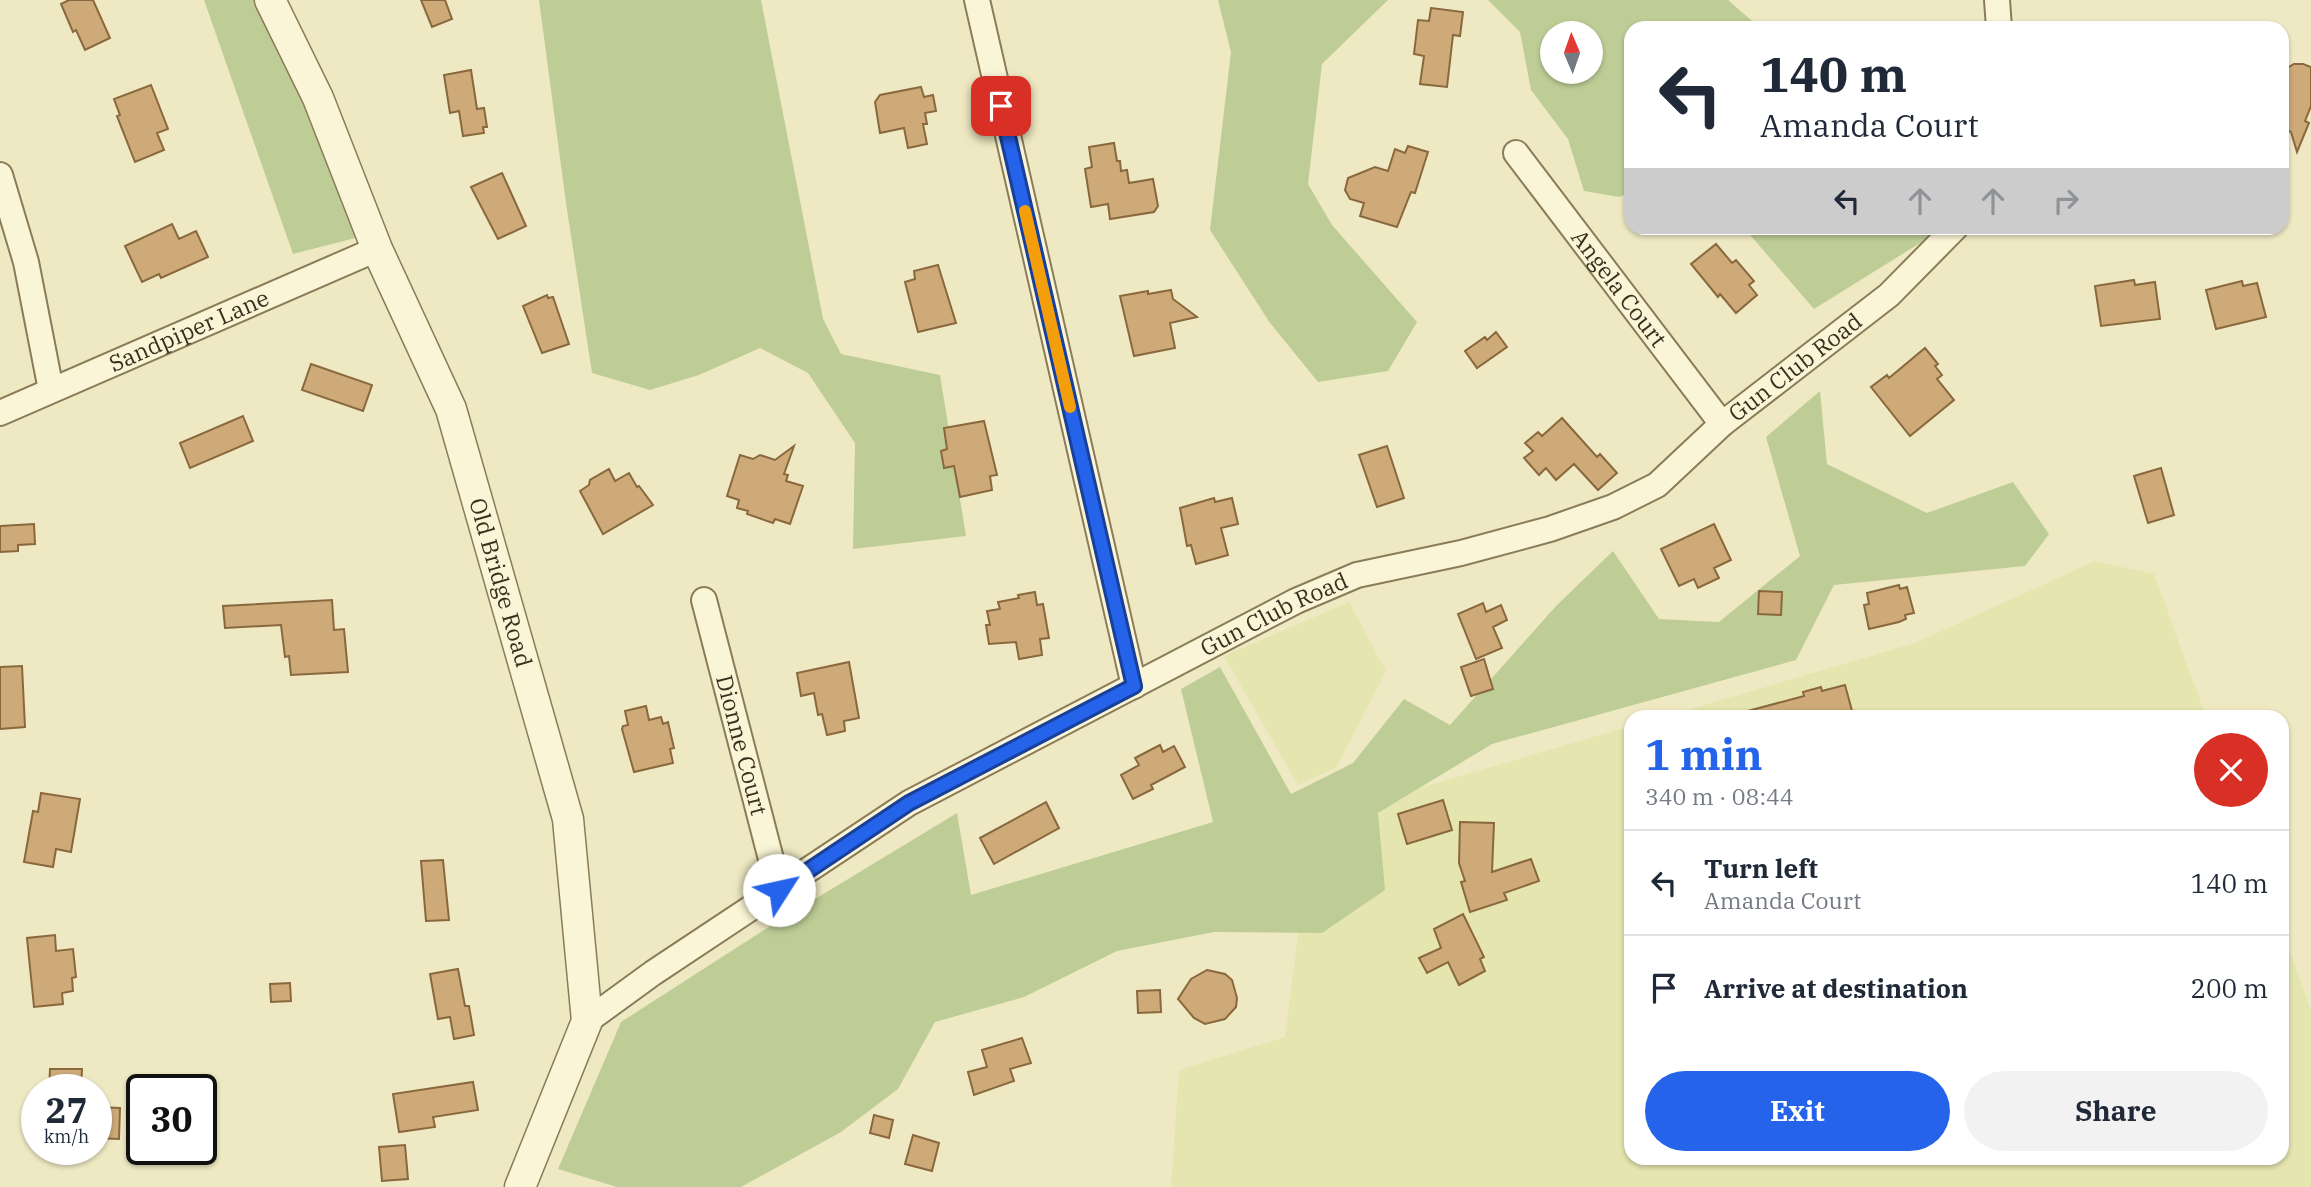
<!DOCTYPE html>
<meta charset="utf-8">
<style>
:root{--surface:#fff;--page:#f2f2f3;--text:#1f2937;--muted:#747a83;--line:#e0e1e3;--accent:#2563eb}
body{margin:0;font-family:"IBM Plex Serif",serif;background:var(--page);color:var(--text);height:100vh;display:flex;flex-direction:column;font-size:26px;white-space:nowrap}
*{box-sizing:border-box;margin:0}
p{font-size:23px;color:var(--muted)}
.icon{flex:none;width:38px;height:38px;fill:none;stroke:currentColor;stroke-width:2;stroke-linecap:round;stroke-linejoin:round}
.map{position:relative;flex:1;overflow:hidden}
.panel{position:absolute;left:1624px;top:710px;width:665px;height:455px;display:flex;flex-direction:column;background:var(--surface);border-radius:21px;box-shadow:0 2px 5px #0004}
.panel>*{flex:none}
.guide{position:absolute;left:1624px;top:21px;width:665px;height:214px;border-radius:21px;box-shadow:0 2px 5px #0004;background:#fff;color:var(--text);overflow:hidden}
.needle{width:46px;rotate:358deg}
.buttons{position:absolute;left:1540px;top:21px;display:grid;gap:14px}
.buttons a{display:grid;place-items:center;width:63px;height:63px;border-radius:50%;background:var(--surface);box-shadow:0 2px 5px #0004;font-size:35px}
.speed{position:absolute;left:21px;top:1074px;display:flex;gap:14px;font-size:35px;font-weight:700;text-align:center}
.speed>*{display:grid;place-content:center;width:91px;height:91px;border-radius:50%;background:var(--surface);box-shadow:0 2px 5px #0004;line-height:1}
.speed small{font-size:18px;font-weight:400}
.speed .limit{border:4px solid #111;border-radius:10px;background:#fff;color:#111}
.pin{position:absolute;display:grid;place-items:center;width:60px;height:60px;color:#fff;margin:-30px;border-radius:14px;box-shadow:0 4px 10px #0006}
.me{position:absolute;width:77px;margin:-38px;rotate:55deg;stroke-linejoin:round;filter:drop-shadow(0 0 5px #0008)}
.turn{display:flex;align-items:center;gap:24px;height:147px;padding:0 21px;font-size:32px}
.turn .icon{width:91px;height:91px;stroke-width:2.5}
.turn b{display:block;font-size:49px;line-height:60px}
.lanes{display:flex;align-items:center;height:66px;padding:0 21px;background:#0003;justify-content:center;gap:35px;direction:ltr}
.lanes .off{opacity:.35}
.round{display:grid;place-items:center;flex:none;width:74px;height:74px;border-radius:37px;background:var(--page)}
.headline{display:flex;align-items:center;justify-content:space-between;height:119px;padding:0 21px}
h1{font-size:42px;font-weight:700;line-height:52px;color:var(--accent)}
.action{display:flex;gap:14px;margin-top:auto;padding:14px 21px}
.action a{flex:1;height:80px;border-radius:42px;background:var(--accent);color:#fff;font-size:28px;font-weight:700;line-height:80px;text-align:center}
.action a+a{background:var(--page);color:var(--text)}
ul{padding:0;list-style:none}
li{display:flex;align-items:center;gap:21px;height:105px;padding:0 21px;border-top:2px solid var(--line)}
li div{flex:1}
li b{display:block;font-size:26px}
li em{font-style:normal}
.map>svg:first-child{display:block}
.farmland{fill:#e5e5b0}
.green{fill:#becd96;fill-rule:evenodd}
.building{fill:#ceaa78;stroke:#89683e;stroke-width:2}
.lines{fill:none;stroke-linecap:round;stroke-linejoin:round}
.minor-casing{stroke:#8a7b59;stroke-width:28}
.tertiary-casing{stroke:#8a7b59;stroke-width:33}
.minor{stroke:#faf5d6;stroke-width:24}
.tertiary{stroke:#faf5d6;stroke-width:30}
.route-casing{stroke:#184099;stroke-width:18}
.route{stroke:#2563eb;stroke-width:12}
.slow{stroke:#f59e0b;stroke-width:12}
.labels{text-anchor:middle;stroke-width:7;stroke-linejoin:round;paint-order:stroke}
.street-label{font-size:23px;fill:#392f1e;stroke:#f6f2d2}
</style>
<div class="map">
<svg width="2311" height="1187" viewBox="0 0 2311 1187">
<rect width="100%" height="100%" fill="#efe9c3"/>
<path class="farmland" d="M2095,561L2154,574L2206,717L1660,718L1915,643Z
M1349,602L1386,671L1336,768L1298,785L1224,656Z
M1631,726V1158H2282V929L2311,1010V1187H1171L1179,1070L1285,1037L1313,819Z"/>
<path class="green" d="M204,0H263L363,236L293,254Z
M539,0H761L823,319L841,354L940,375L966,536L853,549L855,443L808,373L760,348L699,375L650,390L592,373L566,203Z
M1218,0H1388L1322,64L1308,184L1332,225L1417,322L1388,371L1318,382L1270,323L1210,230L1231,52Z
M1488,0H1728L1760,28H1631V192L1619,197L1584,191L1568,139L1531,90L1520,32ZM1552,33H1591V72H1552Z
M1744,228H1941V230L1814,309Z
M1820,391L1827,464L1927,513L2013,482L2049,534L2025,566L1834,585L1796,660L1492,744L1378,813L1385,890L1322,933L1214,932L1117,951L1024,997L935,1022L898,1089L841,1132L741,1187H617L558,1169L621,1022L764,930L957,813L971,895L1213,822L1181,689L1220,667L1291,794L1353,763L1404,699L1450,725L1556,606L1613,551L1659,619L1719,622L1800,556L1766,437Z"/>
<path class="building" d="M69,0H93L110,38L85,50L76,30L73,32L61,4Z
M421,0H445L452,19L432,27Z
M1431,8L1463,12L1460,36L1453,35L1447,87L1420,84L1424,56L1414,54L1418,20L1429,21Z
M2294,64H2303L2311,67V106L2305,121L2309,123L2297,152L2291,132L2282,128V71Z
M471,70L477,109L484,108L487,127H483L484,133L463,136L459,111L450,113L444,75Z
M151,85L168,129L157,133L164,150L135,162L117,116L120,115L114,99Z
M921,87L924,97L933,95L936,111L925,113L927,124H923L927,144L908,148L904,128L880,133L875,102L880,95Z
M1114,143L1117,161H1120L1121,171L1127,170L1129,183L1153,179L1158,206L1154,212L1110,219L1108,204L1091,207L1085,169L1092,167L1089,147Z
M1408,146L1428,152L1415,193L1411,192L1397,227L1360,216L1364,203L1350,199L1345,190L1348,178L1375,167L1388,171L1395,149L1405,153Z
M502,173L526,226L498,239L471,187Z
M172,224L179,239L196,231L208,257L161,278L159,274L142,282L125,246Z
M1716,244L1732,263L1736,260L1754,281L1749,285L1757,295L1736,313L1720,294L1718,297L1691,264Z
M938,265L956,323L918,332L905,282L915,279L914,271Z
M2134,280L2135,285L2155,282L2160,319L2101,326L2095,286Z
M2242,281L2243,286L2257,283L2266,317L2216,329L2206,290Z
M1171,290L1173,299L1197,317L1170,323L1175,348L1134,356L1120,296L1148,291V294Z
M547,295L548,298L553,297L569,344L542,353L523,306Z
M1496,332L1507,347L1477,368L1465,351L1485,337L1487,340Z
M1925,348L1938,364L1935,366L1942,375L1937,379L1954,400L1910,436L1871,387L1887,375L1889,378Z
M311,364L372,385L363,411L302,390Z
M243,416L253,441L190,468L180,443Z
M1562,418L1597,457L1600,454L1617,473L1598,490L1574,464L1556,480L1546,468L1539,475L1524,458L1533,451L1525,443L1538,432L1542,436Z
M984,421L997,475L990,476L992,490L960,497L954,466L944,468L941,451L947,449L944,428Z
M794,446L784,474L788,475L786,481L803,486L790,524L775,519L773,523L747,514L748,511L737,508L739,500L727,496L740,455L753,459L760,455L775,460Z
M1387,446L1404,498L1377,507L1359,455Z
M2161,468L2174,515L2148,523L2134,476Z
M609,469L615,481L629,473L637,487L639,486L653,505L603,534L580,491L589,485L590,480Z
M1214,498L1215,502L1232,498L1238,524L1221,528L1228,555L1196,564L1191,545L1187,546L1180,508Z
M34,524L35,544L18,545V551L0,552V526Z
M1714,524L1731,560L1714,568L1719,578L1698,588L1694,579L1679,586L1661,549Z
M1899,585L1900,589L1907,587L1914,613L1905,615L1906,619L1899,622L1869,629L1864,605L1869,604L1867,593Z
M1759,591L1782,592L1781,615L1758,614Z
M1035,592L1037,605L1043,604L1049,638L1040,639L1042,655L1019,659L1016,642L989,644L986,625H990L987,611L1000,609L998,602L1019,598L1018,595Z
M332,600L334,630L344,629L348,672L291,675L289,656L285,657L281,625L225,628L223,606Z
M1483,603L1486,612L1501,605L1507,620L1493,627L1502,648L1476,659L1458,614Z
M1484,659L1493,689L1471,696L1461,667Z
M849,662L859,718L844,721L845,731L827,735L822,714L818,715L814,693L801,696L797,673Z
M22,666L25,727L0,729V667Z
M1845,685L1854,718H1745L1744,712L1804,696L1803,692L1821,687L1822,691Z
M646,706L649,720L661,717L663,724L668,722L674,748L670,749L673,763L634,772L622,729L623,726L628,725L625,711Z
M1160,745L1163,752L1174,746L1185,767L1151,785L1153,789L1133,799L1121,775L1139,765L1135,758Z
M41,793L80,799L71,852L56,849L53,867L24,862L33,811L38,812Z
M1443,800L1452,830L1407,844L1398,814Z
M1046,802L1059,828L994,864L980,838Z
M1460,822L1494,823L1492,872L1531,859L1539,881L1504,893L1507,900L1470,912L1461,882L1465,881L1459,863Z
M443,860L449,920L426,921L421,861Z
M1463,914L1484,957L1480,959L1485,971L1459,985L1448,962L1427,973L1419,958L1441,948L1434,929Z
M55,935L56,951L73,949L76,977L72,978L73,991L62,993L63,1004L34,1007L27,938Z
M458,969L465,1006H469L474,1035L454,1039L450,1017L438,1019L430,974Z
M1207,970L1225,974L1232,980L1237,998L1236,1007L1225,1019L1205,1024L1194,1018L1178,999L1191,979Z
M290,983L291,1001L271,1002L270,984Z
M1160,990L1161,1012L1138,1013L1137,991Z
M1022,1038L1031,1063L1010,1069L1014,1081L974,1095L968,1072L987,1067L982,1050Z
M50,1069H82L81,1090H49Z
M473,1082L478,1110L433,1117L435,1127L399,1132L393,1094Z
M96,1107L120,1108L119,1139L96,1138Z
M874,1115L893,1120L889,1138L870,1133Z
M913,1135L939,1143L932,1171L905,1164Z
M405,1145L408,1179L382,1181L379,1147Z"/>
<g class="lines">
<defs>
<g id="minor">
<path d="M977,0L1134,686"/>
<path d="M1997,0L1999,28"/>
<path id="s1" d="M1516,153L1722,424"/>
<path d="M0,175L26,262L51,390"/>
<path id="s2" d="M0,413L377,249"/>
<path id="s3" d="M704,600L779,890"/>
<path id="s4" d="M587,1021L653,973L909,803L1296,601L1357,575L1461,553L1550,529L1613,507L1657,485L1722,424L1889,295L1955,228"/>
</g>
<g id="tertiary">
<path id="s5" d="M270,0L318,98L377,249L451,409L568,819L587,1021L520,1187"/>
</g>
</defs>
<use href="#minor" class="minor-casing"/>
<use href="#tertiary" class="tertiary-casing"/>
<use href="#minor" class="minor"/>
<use href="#tertiary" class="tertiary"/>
</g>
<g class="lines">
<defs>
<path id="route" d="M779,890L909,803L1134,686L1001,106"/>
</defs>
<use href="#route" class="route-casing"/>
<use href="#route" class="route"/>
<path class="slow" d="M1025,211L1070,407"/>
</g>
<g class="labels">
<g class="street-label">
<text dy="8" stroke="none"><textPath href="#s1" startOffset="170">Angela Court</textPath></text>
<text dy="8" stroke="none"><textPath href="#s2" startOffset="206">Sandpiper Lane</textPath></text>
<text dy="8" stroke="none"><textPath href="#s4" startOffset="1388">Gun Club Road</textPath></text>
<text dy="8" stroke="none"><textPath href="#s5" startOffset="628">Old Bridge Road</textPath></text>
<text dy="8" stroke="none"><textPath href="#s4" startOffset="800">Gun Club Road</textPath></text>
<text dy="8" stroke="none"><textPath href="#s3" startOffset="150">Dionne Court</textPath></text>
</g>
</g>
</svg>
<div class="buttons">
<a><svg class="needle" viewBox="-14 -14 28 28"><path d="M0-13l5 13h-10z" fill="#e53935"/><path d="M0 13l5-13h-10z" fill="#747a83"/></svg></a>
</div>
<div class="speed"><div>27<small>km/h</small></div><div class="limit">30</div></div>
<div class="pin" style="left:1001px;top:106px;background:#d93025"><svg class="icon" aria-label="arrive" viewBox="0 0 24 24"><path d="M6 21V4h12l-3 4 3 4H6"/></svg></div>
<svg class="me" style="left:779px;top:890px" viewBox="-20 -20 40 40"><circle r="19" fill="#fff"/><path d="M0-13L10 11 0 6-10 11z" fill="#2563eb"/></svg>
<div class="guide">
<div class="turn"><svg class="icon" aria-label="left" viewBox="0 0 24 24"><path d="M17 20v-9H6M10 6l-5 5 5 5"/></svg><div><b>140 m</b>Amanda Court</div></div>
<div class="lanes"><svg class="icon" aria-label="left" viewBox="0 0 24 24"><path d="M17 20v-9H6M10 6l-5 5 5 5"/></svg><svg class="icon off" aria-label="ahead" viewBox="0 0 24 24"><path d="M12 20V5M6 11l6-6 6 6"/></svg><svg class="icon off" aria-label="ahead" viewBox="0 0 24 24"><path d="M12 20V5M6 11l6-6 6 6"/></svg><svg class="icon off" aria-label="right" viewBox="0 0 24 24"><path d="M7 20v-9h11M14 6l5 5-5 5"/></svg></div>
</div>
<section class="panel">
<div class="headline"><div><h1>1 min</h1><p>340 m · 08:44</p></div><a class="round" style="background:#d93025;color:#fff"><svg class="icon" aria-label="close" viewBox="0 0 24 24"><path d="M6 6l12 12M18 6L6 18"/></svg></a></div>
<ul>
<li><svg class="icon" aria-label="left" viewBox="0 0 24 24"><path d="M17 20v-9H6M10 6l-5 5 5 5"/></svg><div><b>Turn left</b><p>Amanda Court</p></div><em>140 m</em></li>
<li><svg class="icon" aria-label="arrive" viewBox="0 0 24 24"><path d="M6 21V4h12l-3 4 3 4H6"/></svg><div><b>Arrive at destination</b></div><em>200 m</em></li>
</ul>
<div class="action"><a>Exit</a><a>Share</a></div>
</section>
</div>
